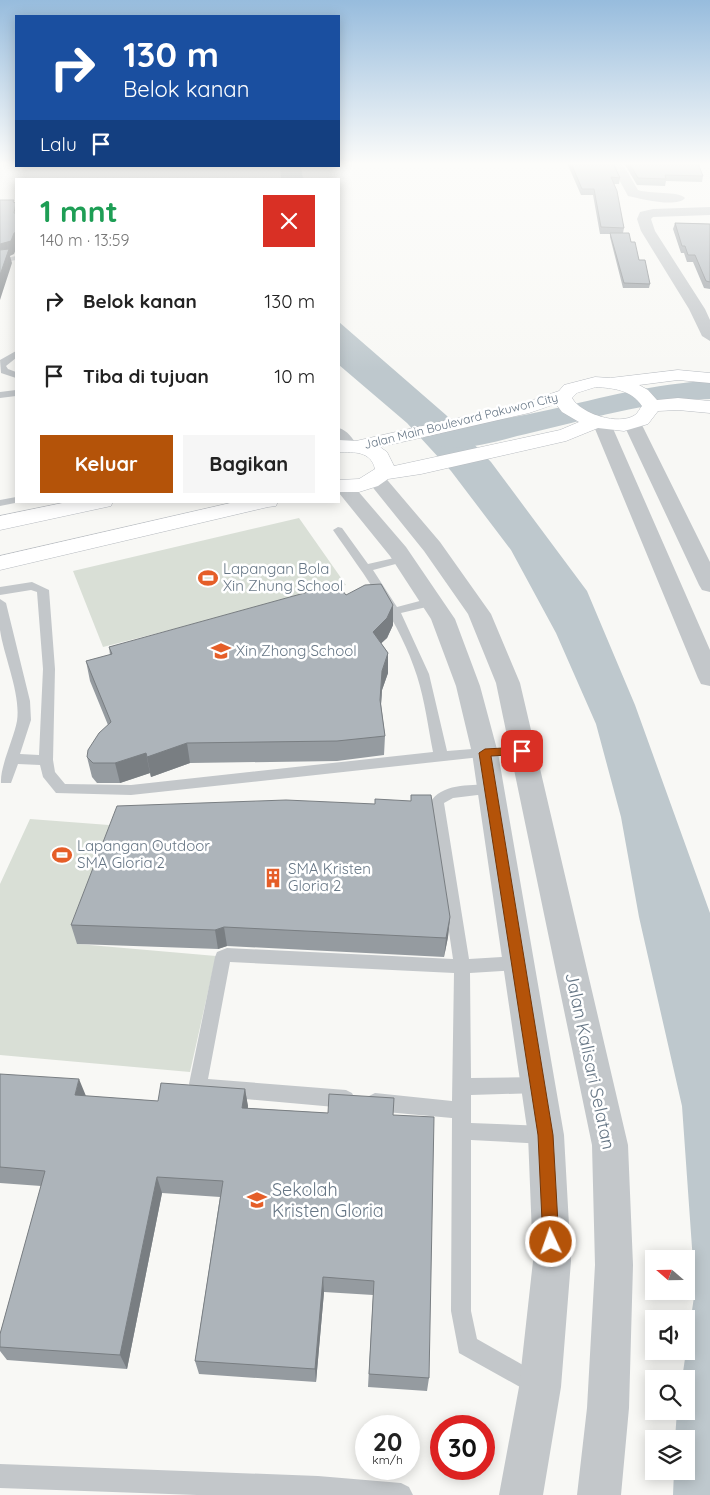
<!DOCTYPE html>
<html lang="id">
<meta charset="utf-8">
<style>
:root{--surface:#fff;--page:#f6f6f6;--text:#222;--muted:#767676;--accent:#b45309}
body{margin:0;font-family:Quicksand,sans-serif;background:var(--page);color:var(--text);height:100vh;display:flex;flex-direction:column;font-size:19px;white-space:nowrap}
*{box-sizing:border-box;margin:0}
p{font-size:16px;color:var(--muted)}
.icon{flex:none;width:28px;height:28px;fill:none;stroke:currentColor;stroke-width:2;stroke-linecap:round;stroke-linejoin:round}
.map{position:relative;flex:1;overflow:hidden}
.sheet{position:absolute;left:15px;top:178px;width:325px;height:325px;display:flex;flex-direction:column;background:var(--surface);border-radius:0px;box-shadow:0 2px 12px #0003}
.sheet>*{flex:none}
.top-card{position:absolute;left:15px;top:15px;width:325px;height:152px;border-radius:0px;box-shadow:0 2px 12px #0003;background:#1a4fa0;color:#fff;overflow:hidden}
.needle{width:32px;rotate:290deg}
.tools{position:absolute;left:645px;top:1250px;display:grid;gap:10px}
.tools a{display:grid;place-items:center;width:50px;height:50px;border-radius:0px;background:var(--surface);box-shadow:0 2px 12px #0003;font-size:25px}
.speed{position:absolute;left:355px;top:1415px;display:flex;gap:10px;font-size:25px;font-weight:700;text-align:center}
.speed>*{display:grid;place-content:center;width:65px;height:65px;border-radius:50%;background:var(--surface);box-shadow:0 2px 12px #0003;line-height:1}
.speed small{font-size:12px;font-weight:400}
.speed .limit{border:8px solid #d22;background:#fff;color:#111}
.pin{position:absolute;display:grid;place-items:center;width:42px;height:42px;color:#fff;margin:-21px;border-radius:10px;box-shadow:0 2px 8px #0006}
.me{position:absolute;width:55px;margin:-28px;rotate:357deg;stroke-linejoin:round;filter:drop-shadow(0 0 4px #0008)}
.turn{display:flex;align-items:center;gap:18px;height:105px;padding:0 25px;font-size:22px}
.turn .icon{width:65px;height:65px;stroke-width:2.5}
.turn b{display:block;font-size:35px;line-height:42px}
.then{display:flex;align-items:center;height:48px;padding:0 25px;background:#0003;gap:10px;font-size:19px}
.round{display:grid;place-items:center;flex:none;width:52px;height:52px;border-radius:0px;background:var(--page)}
.summary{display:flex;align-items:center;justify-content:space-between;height:85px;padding:0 25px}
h1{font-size:30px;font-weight:700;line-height:38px;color:#1e9e55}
.action{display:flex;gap:10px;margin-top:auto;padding:10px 25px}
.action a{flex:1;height:58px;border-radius:0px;background:var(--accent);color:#fff;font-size:20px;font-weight:700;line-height:58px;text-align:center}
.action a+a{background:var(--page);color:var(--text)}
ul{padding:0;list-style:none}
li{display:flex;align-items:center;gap:15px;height:75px;padding:0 25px}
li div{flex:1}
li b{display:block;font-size:19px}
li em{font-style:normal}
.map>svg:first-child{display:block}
.green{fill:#d9dfd6}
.water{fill:#bec8cd}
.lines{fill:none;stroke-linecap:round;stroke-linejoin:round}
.river{fill:#bec8cd;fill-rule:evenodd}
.secondary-casing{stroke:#b8bcc1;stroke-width:1}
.lane{fill:#c3c7ca;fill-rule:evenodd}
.street{fill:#c3c7ca;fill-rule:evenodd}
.secondary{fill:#fff;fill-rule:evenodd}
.wall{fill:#959ba0}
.shaded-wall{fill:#797e82}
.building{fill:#adb4ba;stroke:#797e82}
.route{fill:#b45309;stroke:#753606}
.labels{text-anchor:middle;stroke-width:5;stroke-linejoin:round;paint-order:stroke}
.far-street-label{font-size:12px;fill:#677786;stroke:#fff}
.poi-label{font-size:15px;fill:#677786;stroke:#fff;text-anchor:start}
.near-street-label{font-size:18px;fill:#677786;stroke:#fff}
.near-poi-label{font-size:18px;fill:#677786;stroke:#fff;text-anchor:start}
</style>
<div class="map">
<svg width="710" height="1495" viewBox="0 0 710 1495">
<rect width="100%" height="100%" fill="#f8f8f5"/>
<path class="green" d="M299,518L346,585L103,647L73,571Z
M30,819L122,826L78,944L216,956L190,1072L0,1055V884Z"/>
<path class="water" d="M280,166H301L303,179H281Z
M339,322L446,415L491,462L587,591L635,705L710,913V1495H673L674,1471H686V1439H675L677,1411H686V1379H682L695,1290L682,1106L639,917L621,817L596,724L556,633L511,550L451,471L407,423L339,365Z"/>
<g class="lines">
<path class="river" d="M710,381V399C648,401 586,420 526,434C499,440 466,452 439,446L434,439L439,432C475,423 512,418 548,410C602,398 655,383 710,381Z"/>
<defs>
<path id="secondary" d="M678,370L710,373V383L678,380L639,385L648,390L657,400L678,398L710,401V413L678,410L658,411L648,424L631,429L624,431L598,428L566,441L421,474L388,479L378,486L359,492H339V480L359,479L375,469C371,451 354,452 339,452V440L356,441L524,403L559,391L564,385L595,377L610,378ZM596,387C613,388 632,390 642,406C640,408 638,413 635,415C619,426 581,414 572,398L577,393ZM556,404L562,412L579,422L560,430L394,466L387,452L380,447L529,413Z
M72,501H113L111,506L0,530V516Z
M239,501H278L276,506L268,507L0,570V556Z"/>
</defs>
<use href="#secondary" class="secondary-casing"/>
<path class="lane" d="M16,256V260L0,263V259Z
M16,351V358L6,366L8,369L16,372V378L1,373L0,360Z
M16,390V396L0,398V392Z
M16,497V501L20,502L0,506V500Z
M338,527L342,528L368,564L403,556L409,559L407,561L373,570L397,607L431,598L437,602L435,605L401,613L429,674L447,751L485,748L492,753L490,756L131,795L56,793L43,777L40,765L18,764L11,783H1C0,766 14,738 17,721C21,694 4,657 0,630C0,620 0,609 0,599L6,603L30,701L31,720L20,754L39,755L43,669L37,592L31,590L0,595V587L32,582L49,590L55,669L53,760L55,772L65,784L131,785L433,752C428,727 425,701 417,676C400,622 365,576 333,530Z
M489,784L494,785L496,789L494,793L453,798L444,803L469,959L519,956L525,958L527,963L525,968L519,970L470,973L471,1078L538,1077L544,1079L547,1085L544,1091L538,1093L471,1095V1123L545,1126L552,1129L554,1135L552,1141L545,1144L471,1140V1311L477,1339L544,1377L547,1385L544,1393L536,1396L459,1353L451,1311L452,1118L375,1111L369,1108L366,1102L369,1096L375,1093L452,1101L454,973L230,962L208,1079L346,1090L352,1093L355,1099L352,1105L346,1108L201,1095L195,1093L189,1084L215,957L217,952L227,948L453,959L430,803C441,783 469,786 489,784Z
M0,1464L318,1476L401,1483L409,1487L413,1495H197L0,1488Z"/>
<path class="street" d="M610,163H622L638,190C649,194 679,191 685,198C677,208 641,199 628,196Z
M710,207V215L653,217L651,219L655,231L705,309L710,320V341L702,336L689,309L641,231L637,219L640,212L653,209Z
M632,417L638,419L641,423L710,562V592L702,590L699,585L623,423L626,419Z
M602,418L608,420L611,424L710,650V686L701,684L698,678L593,424L596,420Z
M339,428C348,431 352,438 357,445L355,449L348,451L339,446Z
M376,473L383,475L440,542L491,614L520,683L628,1145L633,1265L629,1408L621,1495H577L587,1408L595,1265L592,1145L496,683L468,614L424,551L366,479L369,475Z
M344,481L351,483L406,547L455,619L480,686L498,753L564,1135L571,1261L561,1387L543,1495H499L519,1387L533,1261L528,1135L472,753L456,686L431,619L390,556L339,493V482Z"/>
<use href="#secondary" class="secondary"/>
</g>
<path class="wall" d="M567,163H613L620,178L619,184H614L624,228L623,233L631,242L650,284L649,288H623L610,237V234H600L593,195H581Z
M624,163H698L703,176L702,182L666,181L665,186L637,185Z
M675,223L710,224V289L704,288L693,262H687L684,253H681L673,229Z
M346,595L393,625L387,638L381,643L388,653V673L382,690L381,704L385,736L384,755L337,761L190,763L151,777L150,773L120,783H97L92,777L87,757L108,725L90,681L86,661L110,655L109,647Z
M450,917L448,937L444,957L227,946L218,949L77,944L71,925Z
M0,1074L85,1096L158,1101L245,1089L248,1108L328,1113L394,1115L429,1378L427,1391L368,1387L373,1295L324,1292L316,1382L199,1374L195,1361L220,1197L162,1193L127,1369L7,1360L0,1351V1334L41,1186L0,1183Z"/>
<path class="shaded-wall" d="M16,232V249L14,254L10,256L12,263L0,300V244L14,233Z
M393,605V625L387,638L372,652L373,632Z
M388,653V673L382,690L380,720L382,671Z
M187,743L190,763L151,777L147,757Z
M146,753L150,773L120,783L115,763Z
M450,917L448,937L444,957L446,938Z
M224,927L227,946L218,949L215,930Z
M79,1079L86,1096L75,1095Z
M245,1089L248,1106L245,1125L242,1108Z
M157,1177L162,1193L127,1369L120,1355Z
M323,1277L324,1292L316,1382L315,1369Z"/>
<path class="building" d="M571,163H613L620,178L611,177L617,191L624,228L601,227L594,189H582Z
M629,163H698L703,176L665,175L666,179L638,178Z
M0,200H14L13,202L16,203L14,213H16V232L14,233L11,241L0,244Z
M675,223L710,224V282L706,281L695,255H688L685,246H682Z
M610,233H629L631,242H635L639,260H645L650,284L624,283Z
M9,249L0,275V250Z
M337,584L346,595L365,585L381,584L393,605L387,618L373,632L388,653L382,671L380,700L385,736L337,741L187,743L147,757L146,753L115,763H93L87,757L88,750L99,733L111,722L86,661L112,654L109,647Z
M411,795H431L450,917L446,938L224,927L215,930L71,925L117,806L286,800L375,804V799L411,801Z
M0,1074L79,1079L75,1095L158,1101L161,1083L245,1089L242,1108L328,1113L329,1094L394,1098L393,1115L434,1117L429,1378L369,1374L374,1281L323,1277L315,1369L195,1361L223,1181L157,1177L120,1355L0,1347V1334L45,1171L0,1167Z"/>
<linearGradient id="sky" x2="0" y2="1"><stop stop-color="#97bcdd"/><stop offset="0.44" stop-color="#fcfcfa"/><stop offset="1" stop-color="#fcfcfa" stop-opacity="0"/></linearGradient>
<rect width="710" height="372" fill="url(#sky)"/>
<path class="route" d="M522,747L526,748V754L491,756L553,1135L559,1242L557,1248L551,1251L545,1248L543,1242L538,1135L479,753L485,749Z"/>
<defs>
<symbol id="stadium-bare" viewBox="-9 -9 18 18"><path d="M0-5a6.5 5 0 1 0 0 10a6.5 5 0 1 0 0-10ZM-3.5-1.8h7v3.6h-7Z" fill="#e55e28" stroke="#fff" stroke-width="2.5" paint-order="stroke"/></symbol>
<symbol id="school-bare" viewBox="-9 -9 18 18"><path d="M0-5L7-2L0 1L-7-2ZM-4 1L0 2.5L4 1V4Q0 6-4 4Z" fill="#e55e28" stroke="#fff" stroke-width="2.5" paint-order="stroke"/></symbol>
<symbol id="building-bare" viewBox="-9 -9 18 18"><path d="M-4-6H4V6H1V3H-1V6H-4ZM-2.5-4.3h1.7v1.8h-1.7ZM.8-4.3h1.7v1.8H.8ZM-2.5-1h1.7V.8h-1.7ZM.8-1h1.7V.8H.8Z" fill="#e55e28" stroke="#fff" stroke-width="2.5" paint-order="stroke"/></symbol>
</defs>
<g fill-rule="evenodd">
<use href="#stadium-bare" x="194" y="564" width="28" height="28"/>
<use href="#school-bare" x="207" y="637" width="28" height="28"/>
<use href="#stadium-bare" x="48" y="841" width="28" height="28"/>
<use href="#building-bare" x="259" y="864" width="28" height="28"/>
<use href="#school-bare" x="243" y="1186" width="28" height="28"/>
</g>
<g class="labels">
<g class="far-street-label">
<text transform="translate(461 421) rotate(-14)" y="4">Jalan Main Boulevard Pakuwon City</text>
</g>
<g class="poi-label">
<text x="223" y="574">Lapangan Bola<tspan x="223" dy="17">Xin Zhung School</tspan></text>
<text x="236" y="656">Xin Zhong School</text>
<text x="77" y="851">Lapangan Outdoor<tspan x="77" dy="17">SMA Gloria 2</tspan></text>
<text x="288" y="874">SMA Kristen<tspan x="288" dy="17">Gloria 2</tspan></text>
</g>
<g class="near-street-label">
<text transform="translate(590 1061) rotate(78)" y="6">Jalan Kalisari Selatan</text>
</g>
<g class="near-poi-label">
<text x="272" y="1196">Sekolah<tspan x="272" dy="21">Kristen Gloria</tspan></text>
</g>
</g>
</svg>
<div class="tools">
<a><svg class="needle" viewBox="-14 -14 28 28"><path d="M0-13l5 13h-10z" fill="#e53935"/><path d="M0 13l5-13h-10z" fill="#767676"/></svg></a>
<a><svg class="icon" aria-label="sound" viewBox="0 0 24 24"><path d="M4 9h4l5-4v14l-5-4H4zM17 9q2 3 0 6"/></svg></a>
<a><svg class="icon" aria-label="search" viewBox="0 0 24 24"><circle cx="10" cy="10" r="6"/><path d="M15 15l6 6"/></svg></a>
<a><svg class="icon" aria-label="layers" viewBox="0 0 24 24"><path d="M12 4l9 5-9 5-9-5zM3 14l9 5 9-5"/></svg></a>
</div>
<div class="speed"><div>20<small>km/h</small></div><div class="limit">30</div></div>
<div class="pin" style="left:522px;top:751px;background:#d93025"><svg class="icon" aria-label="arrive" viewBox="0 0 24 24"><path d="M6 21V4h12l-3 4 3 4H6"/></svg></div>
<svg class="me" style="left:551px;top:1242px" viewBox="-20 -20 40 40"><circle r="17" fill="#b45309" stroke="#fff" stroke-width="3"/><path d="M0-11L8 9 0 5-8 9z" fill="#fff"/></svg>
<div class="top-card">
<div class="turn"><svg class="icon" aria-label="right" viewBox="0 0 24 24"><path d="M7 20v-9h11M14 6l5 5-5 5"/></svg><div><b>130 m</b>Belok kanan</div></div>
<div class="then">Lalu<svg class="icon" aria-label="arrive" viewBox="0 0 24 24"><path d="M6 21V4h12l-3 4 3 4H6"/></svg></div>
</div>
<section class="sheet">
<div class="summary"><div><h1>1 mnt</h1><p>140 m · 13:59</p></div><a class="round" style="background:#d93025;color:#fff"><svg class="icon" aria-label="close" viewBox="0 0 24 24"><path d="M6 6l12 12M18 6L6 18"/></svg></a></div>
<ul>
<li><svg class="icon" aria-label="right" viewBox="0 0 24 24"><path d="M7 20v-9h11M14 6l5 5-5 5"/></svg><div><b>Belok kanan</b></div><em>130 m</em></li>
<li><svg class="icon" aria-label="arrive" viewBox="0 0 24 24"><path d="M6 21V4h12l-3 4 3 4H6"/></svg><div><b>Tiba di tujuan</b></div><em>10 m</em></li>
</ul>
<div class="action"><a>Keluar</a><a>Bagikan</a></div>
</section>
</div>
